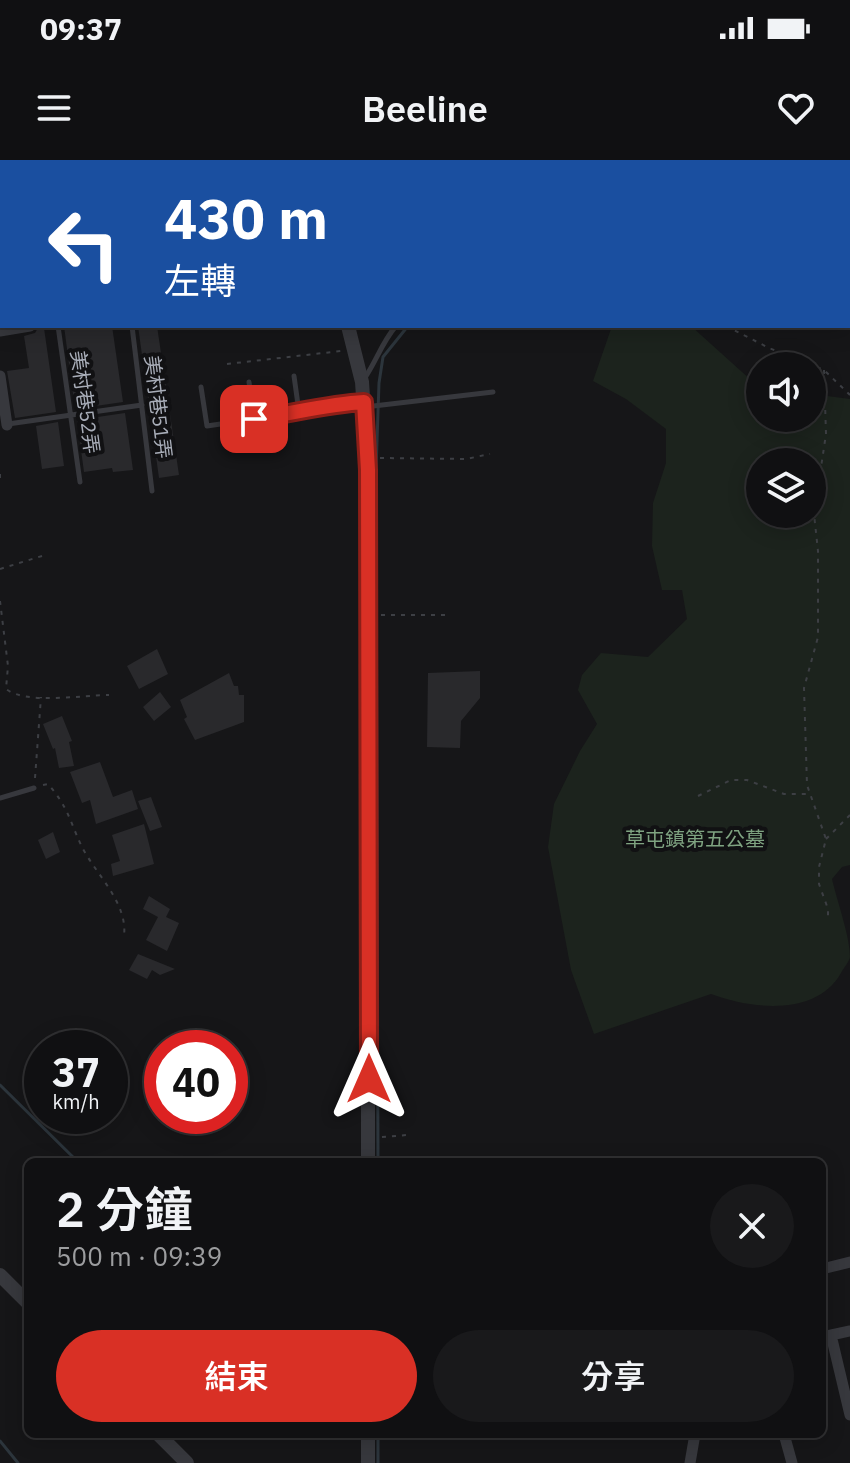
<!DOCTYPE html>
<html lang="zh-TW">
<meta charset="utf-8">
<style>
:root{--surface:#101012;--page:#19191b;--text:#f1f3f6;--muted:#9c9d9f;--line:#303032;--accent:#d93025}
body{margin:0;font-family:"IBM Plex Sans","Noto Sans TC",sans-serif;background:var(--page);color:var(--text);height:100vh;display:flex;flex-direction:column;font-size:30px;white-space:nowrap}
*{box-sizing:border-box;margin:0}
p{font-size:26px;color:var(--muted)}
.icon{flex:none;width:44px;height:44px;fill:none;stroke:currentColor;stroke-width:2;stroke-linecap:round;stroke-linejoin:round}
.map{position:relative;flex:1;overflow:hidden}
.sheet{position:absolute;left:24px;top:998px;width:802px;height:280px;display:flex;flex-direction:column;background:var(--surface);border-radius:12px;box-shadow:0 4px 20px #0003,0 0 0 2px var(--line)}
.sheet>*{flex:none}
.guide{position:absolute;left:0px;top:0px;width:850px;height:168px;box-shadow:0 4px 20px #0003,0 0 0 2px var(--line);background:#1a4fa0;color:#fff;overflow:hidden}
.buttons{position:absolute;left:746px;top:192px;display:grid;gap:16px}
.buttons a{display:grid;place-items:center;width:80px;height:80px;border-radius:50%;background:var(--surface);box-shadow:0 4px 20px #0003,0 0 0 2px var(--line);font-size:40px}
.speed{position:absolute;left:24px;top:870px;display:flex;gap:16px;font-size:40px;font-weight:700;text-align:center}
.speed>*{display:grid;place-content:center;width:104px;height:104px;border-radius:50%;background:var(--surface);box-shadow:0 4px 20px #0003,0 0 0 2px var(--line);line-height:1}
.speed small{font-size:20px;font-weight:400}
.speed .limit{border:12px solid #d22;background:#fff;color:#111}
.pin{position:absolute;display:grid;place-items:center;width:68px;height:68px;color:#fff;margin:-34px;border-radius:16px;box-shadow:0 4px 12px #0006}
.me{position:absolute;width:88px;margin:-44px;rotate:0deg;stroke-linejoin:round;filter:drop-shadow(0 0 6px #0008)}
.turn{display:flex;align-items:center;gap:28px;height:168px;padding:0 32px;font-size:36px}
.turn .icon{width:104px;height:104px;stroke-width:2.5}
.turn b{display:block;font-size:56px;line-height:68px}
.round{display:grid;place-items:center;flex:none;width:84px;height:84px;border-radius:42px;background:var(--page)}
.overview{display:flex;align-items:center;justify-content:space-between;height:136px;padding:0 32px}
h1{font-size:48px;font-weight:600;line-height:60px}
.action{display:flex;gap:16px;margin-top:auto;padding:16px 32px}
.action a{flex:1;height:92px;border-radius:48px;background:var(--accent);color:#fff;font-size:32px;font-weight:600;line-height:92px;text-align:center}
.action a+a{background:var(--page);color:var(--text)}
.status{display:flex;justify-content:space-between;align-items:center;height:56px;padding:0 40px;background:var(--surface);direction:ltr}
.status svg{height:22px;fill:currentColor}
header{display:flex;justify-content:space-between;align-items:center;height:104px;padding:0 32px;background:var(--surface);font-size:36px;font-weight:600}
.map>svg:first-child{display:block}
.green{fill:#1c231d;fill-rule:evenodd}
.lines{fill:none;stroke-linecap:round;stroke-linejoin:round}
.stream{stroke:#2c353c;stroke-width:3}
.building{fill:#29292c}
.path{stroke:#3d3f44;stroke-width:2;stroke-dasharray:4 6;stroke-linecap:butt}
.service{stroke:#37383d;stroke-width:5}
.minor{stroke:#37383d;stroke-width:11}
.tertiary{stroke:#37383d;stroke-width:14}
.route-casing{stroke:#8d1f18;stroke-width:20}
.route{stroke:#d93025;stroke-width:14}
.labels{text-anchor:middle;stroke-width:8;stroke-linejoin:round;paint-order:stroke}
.street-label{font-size:20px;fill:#a8adb8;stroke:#111113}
.park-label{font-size:20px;fill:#7fa381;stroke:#111113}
</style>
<div class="status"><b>09:37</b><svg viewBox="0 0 49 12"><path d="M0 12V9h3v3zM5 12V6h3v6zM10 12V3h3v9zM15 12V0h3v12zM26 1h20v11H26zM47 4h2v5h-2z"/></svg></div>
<header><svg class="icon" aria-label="menu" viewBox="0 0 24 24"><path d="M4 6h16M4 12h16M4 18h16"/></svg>Beeline<svg class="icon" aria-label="heart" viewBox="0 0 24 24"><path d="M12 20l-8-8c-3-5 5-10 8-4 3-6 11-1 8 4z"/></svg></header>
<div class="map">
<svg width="850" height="1303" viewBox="0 0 850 1303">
<rect width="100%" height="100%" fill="#161618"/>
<path class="green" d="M612,166H691L752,221L760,223V258H812V234L850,239V705L842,707L832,719C837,741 850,776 850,797C849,802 843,809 841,813C816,857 751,849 711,834L594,874L571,810L548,687L554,644L580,591L597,564L578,530L582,515L601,493L648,497L687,459L682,430H662L652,386L653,343L666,303V269L626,239L593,221ZM760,302H812V354H760Z"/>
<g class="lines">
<path class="stream" d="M764,2L776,0
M0,925L78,1002
M378,1002L376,311L379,223L383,197L408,166
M378,1274V1303
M0,1281L18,1303"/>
</g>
<path class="building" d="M64,166H112L123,242L75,249Z
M138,166H157L179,315L159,318Z
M38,168H44L56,252L15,258L7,211L29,208L24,176L35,173Z
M125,253L133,310L113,312L112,308L84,312L77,260Z
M58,262L64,306L42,309L36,266Z
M157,489L168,514L139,529L127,506Z
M480,511V538L461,561L460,588L427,587L428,513Z
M229,513L234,526H238L239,535H244V562L195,580L184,559L187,557L180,540Z
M160,532L171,547L154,561L143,547Z
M62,556L72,581L69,582L74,606L59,608L55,588L53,589L43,564Z
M100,602L113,637L132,630L138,649L96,664L90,640L82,643L70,612Z
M151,637L162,667L150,671L138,641Z
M144,664L154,704L113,716L111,704L120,701L112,675Z
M53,672L60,692L46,699L38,680Z
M149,736L170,749L166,757L179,763L167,791L146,780L158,757L143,749Z
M138,794L175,809L160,815L152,810L147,819L129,810Z"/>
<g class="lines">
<path class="path" d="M51,0V2
M726,166L769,188L824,210L850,235
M227,204L341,191
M824,210L826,274L814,354L818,391V477L804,528L807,625L826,679L819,707V724L828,749V761
M380,298L466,299L490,294
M0,314V318
M0,409L45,395
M0,441L8,506L6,529C27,545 82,535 109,535
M381,455H449
M35,618L41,537
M43,625L48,624C68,647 69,659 81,685C95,714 128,742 124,776
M698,636L731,620H747L784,634H806
M826,679L850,655
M382,977L407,975"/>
<path class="service" d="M449,2V0
M725,2L738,0
M58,166L80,322
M132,166L152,331
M294,216L299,252
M364,219C376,202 382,182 396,166
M249,222L254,259
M201,227L207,266L309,251L334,244L363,242
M365,247L493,232
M8,264L142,245
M0,638L34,628"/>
<path class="minor" d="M0,171L30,166
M0,216L7,265
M822,1109L850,1102
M831,1175L850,1255
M822,1177L850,1171
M784,1274L792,1303
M690,1303L695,1274"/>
<path class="tertiary" d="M302,0L303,2
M348,166L362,222L368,310V1002
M0,1115L28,1143
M158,1274L187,1303
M368,1274V1303"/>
</g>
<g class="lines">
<defs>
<path id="route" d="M254,259C291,254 327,244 364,242L368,310L369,919"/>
</defs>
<use href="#route" class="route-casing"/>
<use href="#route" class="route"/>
</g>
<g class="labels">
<g class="street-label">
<text transform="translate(85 242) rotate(82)" y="7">美村巷52弄</text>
<text transform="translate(158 247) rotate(83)" y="7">美村巷51弄</text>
</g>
<g class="park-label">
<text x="695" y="686">草屯鎮第五公墓</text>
</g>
</g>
</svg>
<div class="buttons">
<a><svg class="icon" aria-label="sound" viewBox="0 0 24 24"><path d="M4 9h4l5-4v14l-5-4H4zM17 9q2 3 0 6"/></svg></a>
<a><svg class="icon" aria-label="layers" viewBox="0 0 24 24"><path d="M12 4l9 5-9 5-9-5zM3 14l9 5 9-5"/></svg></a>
</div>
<div class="speed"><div>37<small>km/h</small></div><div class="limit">40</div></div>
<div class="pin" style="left:254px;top:259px;background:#d93025"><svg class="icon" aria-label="arrive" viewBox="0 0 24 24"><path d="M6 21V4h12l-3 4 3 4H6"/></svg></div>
<svg class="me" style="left:369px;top:919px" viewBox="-20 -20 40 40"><path d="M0-17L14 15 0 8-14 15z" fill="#d93025" stroke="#fff" stroke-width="4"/></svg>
<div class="guide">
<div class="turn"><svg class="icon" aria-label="left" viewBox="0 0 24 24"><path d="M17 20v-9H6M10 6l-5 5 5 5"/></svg><div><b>430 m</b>左轉</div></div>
</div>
<section class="sheet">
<div class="overview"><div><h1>2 分鐘</h1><p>500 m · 09:39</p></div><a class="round"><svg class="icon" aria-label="close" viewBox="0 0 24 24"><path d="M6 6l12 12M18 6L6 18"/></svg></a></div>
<div class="action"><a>結束</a><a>分享</a></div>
</section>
</div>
